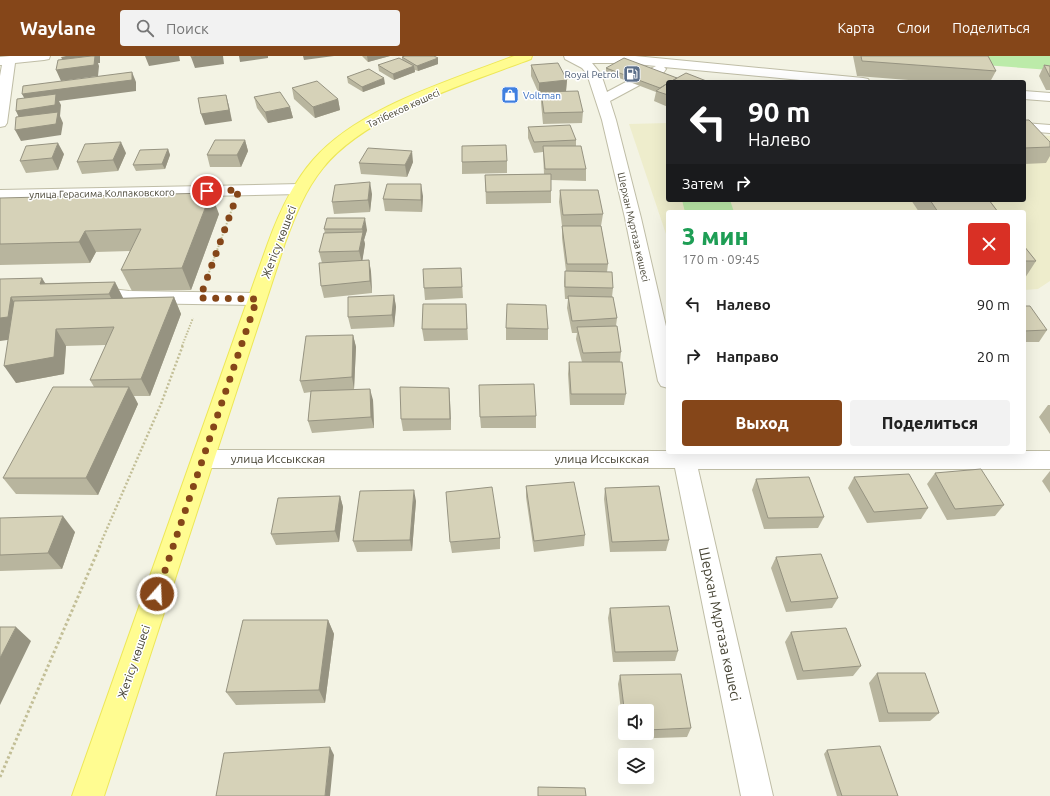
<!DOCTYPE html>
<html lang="ru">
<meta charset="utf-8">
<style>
:root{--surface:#fff;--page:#f2f2f2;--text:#222;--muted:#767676;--accent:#854619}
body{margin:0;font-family:Ubuntu,sans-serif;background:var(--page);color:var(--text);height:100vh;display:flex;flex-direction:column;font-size:15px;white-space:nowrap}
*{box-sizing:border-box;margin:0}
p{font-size:13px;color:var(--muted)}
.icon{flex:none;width:22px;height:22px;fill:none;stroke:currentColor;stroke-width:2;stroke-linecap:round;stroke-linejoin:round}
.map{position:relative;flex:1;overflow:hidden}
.panel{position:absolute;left:666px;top:154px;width:360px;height:244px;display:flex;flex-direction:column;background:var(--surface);border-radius:4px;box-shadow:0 4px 16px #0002}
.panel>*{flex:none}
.banner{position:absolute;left:666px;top:24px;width:360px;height:122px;border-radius:4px;box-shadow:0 4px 16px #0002;background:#202124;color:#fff;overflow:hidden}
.tools{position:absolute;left:618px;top:648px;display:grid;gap:8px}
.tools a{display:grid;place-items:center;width:36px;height:36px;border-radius:4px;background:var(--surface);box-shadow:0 4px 16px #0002;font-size:20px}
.pin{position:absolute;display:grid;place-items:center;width:34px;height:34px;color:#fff;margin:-17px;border:2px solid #fff;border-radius:50%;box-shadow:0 1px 4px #0007}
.me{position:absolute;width:44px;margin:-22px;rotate:19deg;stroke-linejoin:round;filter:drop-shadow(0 0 3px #0008)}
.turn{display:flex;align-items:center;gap:14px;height:84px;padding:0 16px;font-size:18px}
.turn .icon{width:52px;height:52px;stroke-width:2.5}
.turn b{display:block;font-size:28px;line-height:34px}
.then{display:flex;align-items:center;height:38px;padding:0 16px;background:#0003;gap:8px;font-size:15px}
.round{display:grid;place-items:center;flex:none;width:42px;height:42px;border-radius:4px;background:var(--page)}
.head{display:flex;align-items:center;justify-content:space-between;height:68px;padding:0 16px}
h1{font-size:24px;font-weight:800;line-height:30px;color:#1e9e55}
.action{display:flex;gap:8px;margin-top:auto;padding:8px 16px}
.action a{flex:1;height:46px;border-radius:4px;background:var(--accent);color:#fff;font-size:16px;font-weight:800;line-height:46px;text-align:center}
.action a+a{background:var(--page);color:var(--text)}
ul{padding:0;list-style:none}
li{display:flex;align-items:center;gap:12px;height:52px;padding:0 16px}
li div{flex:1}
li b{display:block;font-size:15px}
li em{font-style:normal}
header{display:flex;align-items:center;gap:24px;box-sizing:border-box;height:56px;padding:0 20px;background:var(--accent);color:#fff}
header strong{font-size:19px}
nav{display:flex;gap:22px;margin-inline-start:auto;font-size:14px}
.search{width:280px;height:36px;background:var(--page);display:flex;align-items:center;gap:10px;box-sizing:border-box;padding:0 14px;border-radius:4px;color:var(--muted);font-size:15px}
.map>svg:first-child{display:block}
.education{fill:#eeedcc}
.green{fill:#bceba9}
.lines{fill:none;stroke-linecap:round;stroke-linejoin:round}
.minor-casing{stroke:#bfbda6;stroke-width:2}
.major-casing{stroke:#ede758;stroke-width:2}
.path-far2{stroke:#c2be96;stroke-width:2;stroke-dasharray:1.5 1.5;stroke-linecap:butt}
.path-far1{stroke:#c2be96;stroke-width:2.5;stroke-dasharray:2 2;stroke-linecap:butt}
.path{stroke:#c2be96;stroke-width:3;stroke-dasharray:2.5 2.5;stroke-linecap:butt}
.minor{fill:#fff;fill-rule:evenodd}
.major{fill:#fffc91;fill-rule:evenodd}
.wall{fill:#b8b59e;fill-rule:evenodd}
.shaded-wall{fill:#969381}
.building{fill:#d6d2b8;stroke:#969381}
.route{stroke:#854619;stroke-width:7;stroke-dasharray:0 12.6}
.labels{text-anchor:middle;stroke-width:3;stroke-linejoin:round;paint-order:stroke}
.far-service-label{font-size:10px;fill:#4e5e75;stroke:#fff;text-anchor:end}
.far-shop-label{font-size:10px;fill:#366cbe;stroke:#fff;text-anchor:start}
.far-street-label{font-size:10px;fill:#464333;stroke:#fff}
.street-label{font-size:12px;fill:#464333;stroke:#fff}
.near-street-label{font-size:14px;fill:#464333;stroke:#fff}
</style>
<header>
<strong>Waylane</strong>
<div class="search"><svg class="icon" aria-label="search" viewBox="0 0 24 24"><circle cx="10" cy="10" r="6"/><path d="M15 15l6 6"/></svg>Поиск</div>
<nav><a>Карта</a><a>Слои</a><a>Поделиться</a></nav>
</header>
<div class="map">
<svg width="1050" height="740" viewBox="0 0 1050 740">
<rect width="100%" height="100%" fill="#f3f3e4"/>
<path class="education" d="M668,67V144H1024V77L1050,80V225L1038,233L1024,234V156H668V184L629,68Z"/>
<path class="green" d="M863,0H1050V14Z
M682,144H730L734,156H685Z"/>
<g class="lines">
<defs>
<path id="minor" d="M10,0H50L49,3L44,4L15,7L7,67L5,70L0,71V20L2,9H0V1Z
M564,0H635L863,22L868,23L870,26H821L664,11L666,13L664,16L610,45L616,64L641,162L668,279V332L661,330L658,325L625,162L602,64L587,18L582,12L565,3ZM592,7H626L656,10L607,36L601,18Z
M1024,35L1050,37V45L1024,43Z
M1024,67L1050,69V77L1024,75Z
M300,128L306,130L308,133L306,136L300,138L0,144V134Z
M93,231L129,235L257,237L264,239L266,243L264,247L257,249L129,247L86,241L84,237L86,233Z
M203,394L668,395V396L1050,395V413H698L773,740H741L675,412H203L195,409L192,403L195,397Z"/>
<path id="major" d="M514,0H532L531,3C468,27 366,58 323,112C305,134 295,160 285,187L104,740H72L268,187C279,157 292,128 313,104C359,51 450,25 514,0Z"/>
</defs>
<use href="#minor" class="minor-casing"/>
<use href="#major" class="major-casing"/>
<path class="path-far2" d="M207,222L232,153
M182,290L193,262"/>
<path class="path-far1" d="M99,491L161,348L183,289"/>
<path class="path" d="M0,721L100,490"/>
<use href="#minor" class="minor"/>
<use href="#major" class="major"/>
</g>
<path class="wall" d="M362,0H390L368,6Z
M853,0H988L996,15L990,26H934L857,20Z
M402,1L438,2V8L418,15L415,14V16L394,24L379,15L378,9L402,3Z
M531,9L567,24L566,35L583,56L582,67L543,68L541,47V38H539L531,20Z
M1044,9L1050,10V34H1046L1039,20Z
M606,12L677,22L668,26V51L654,45L656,36L606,17Z
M347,21L385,28L363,36L348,27Z
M292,32L338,43L340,54L315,62L294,43Z
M254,41L290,51L293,62L268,67L257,52Z
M1024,64L1050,86V100L1046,107L1024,108Z
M528,71L576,84V90L586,113V125L551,124V147L486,148L485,119L544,118L543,96L534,97L528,82Z
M245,84L248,95L241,111H210L207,99Z
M168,93L170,99L165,113L136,115L133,109Z
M126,97L118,115L82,118L77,106Z
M64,98L58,114L26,117L20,105Z
M507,105V117L462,118V106Z
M413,106L407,121L361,118L359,107Z
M560,134L603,158L601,170L608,208L607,216L613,232L612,241L617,262L616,270L621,296L620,306L626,338L624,349H570L568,318L569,306H582L576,283L577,277H572L567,252L568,243H565L564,226L565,215H566L562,182V170L559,146Z
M372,138L370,156L334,158L332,146Z
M423,140L422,156L385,155L383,143Z
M0,142L219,158L191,234L132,235L121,214L130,195L96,196L90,207L0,209Z
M911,144H989L998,156H919Z
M327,162L367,174L364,184L365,188L362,205L369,204L371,216L372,237L324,242L321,230L322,207L319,196L325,177L324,173Z
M1024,190L1036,205L1025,222H1024Z
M461,212L463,242L425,244L424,232Z
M0,223L46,227L115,226L123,242L174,241L181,258L150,340H134L138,348L98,439L16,438L3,422L94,331L90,324L106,289L66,290L64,318L16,327L8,284Z
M394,239L396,251L394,271L351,273L348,261Z
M466,248L468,284L424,285L422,273Z
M1024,250L1047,274L1039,286H1024Z
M506,272L548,273V284H506Z
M353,279L356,291L354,333L373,344L374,372L312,377L308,365L311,336L304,337L300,325Z
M449,332L450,344L451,374L403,375L401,363Z
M1048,349H1050V378L1039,361Z
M536,360V372H481L480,361Z
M1050,415V437L1042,425Z
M935,417L1004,449L995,460L947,464L927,428Z
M854,421L928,452L921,463L867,467L848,432Z
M756,423L824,461L818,472L764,473L752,434Z
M526,430L585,479L584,490L534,496L526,441Z
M605,432L669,484L666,495L610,496L604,443Z
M340,440L343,451L339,486L276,489L271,478Z
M416,445L412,495L357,496L353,485Z
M0,462L75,476L62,513L0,515Z
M500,482V493L452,497L450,486Z
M776,501L838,542L832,552L786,556L771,512Z
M610,552L678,595L675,605L613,606L608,562Z
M328,564L334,578L325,647L236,649L226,636Z
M791,576L861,610L853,620L797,624L785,586Z
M877,617L939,657L930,665L879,666L869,627Z
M620,619L691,672L687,681L624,683L618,628ZM625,655H647V677H625Z
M827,694L898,740H837L824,698Z"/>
<path class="shaded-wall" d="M66,0H100V7H98L99,10L98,20L61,25L56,14L66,11L61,1Z
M145,0H179L180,5L149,10Z
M200,0H223L224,8L195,12L191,1Z
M239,0H268V2L240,6Z
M303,0H334L304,4Z
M367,0H390L368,6Z
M438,2V8L418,15L417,10Z
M414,10L415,16L394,24L393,18Z
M132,16L136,26V35L59,45L61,49L60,60L63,67L61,79L21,85L15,74L21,66L16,55L28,49L22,38Z
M384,22L385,28L363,36L362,31Z
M567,24L566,35L539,38V27Z
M226,39L229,50L232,65L205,69L201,58Z
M338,43L340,54L315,62L313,51Z
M290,51L293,62L268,67L265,56Z
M245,84L248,95L241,111L237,99Z
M121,86L126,97L118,115L113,104Z
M58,87L64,98L58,114L52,102Z
M168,93L170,99L165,113L162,108Z
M412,95L413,106L407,121L405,109Z
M370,126L372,138L370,156L368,144Z
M421,128L423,140L422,156L421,144Z
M211,137L219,158L191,234L182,212Z
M365,162L367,174L364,184L365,188L362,207L359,195L363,177L362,173Z
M85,175L96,196L90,207L79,186Z
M369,204L371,216L372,237L370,225Z
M42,222L53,240L40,228Z
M115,226L126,248L120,260L109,238Z
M394,239L396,251L394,271L392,259Z
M11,241L24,262L22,282L0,285V262Z
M174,241L181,258L150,340L141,323Z
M56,273L66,290L64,318L16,327L4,310Z
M353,279L356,291L354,333L352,321Z
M129,331L138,348L98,439L86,422Z
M449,332L450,344L451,374L450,363Z
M370,333L373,344L374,372L371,361Z
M414,434L416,445L412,495L410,484Z
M340,440L343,451L339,486L335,475Z
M63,460L75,476L62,513L48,497Z
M328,564L334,578L325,647L319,634Z
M16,571L31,585L0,649V602Z
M330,691L334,699L330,740H325Z"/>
<path class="building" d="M91,0H95L94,9L56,14L58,4Z
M191,0H200L191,1Z
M405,0H434L438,2L417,10L402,1Z
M861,0H988L996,15L862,5Z
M399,2L414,10L393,18L378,9Z
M624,2L677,22L670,26H668V27L660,32L606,12Z
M558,7L567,24L539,27L531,9Z
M1044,9L1050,10V21Z
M369,13L384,22L362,31L347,21Z
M132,16V24L22,38L23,30Z
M686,17L709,26H670Z
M317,25L338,43L313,51L292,32Z
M668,27V39L656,35Z
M578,35L583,56L544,57L541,36Z
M280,36L290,51L265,56L254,41Z
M56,38L55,49L16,55L17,43Z
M226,39L229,54L201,58L198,42Z
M58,56L56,68L15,74L16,61Z
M1024,64H1029L1050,86V91L1024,92Z
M570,69L576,84L534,86L528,71Z
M215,84H245L237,99H207Z
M121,86L113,104L77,106L85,88Z
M58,87L52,102L20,105L26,90Z
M506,89L507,105L462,106V90Z
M543,90H581L586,113H545Z
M368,92L412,95L405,109L359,107Z
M168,93L162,108L133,109L140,94Z
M551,118V135L486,136L485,119Z
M370,126L368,144L332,146L335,129Z
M387,128H421V144L383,143Z
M560,134H598L603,158L563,159Z
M211,137L182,212L121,214L141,173L85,175L79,186L0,188V142Z
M930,144H989L998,156H938Z
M327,162H365L362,173H324Z
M562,170H601L608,208H567Z
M363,176L359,195L319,196L324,177Z
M1024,190L1036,205H1024Z
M369,204L370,225L321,230L319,207Z
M461,212L462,231L424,232L423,213Z
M565,215L612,216L613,232L565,231Z
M42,222L40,228L115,226L109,238L11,241L8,261L0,262V223Z
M394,239L392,259L348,261V241Z
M568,240L613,241L617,262L572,265Z
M174,241L141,323L90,324L114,271L56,273L54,301L4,310L14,245Z
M423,248H466L467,273H422Z
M507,248L546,249L548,273L506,272Z
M1024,250H1030L1047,274L1024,275Z
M617,270L621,296L583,297L577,271Z
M353,279L352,321L300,325L306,280Z
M569,306H622L626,338H571Z
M534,328L536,360L480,361L479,329Z
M53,331H129L86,422H3Z
M400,331L449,332L450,363H401Z
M370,333L371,361L308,365L311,335Z
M981,413L1004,449L955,453L935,417Z
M909,418L928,452L874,456L854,421Z
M809,421L824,461L768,462L756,423Z
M574,426L585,479L534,485L526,430Z
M659,430L669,484L612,486L605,432Z
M492,431L500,482L450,486L446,436Z
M414,434L410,484L353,485L360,435Z
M340,440L335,475L271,478L278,442Z
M63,460L48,497L0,499V462Z
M821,498L838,542L791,546L776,501Z
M669,550L678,595L615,596L610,552Z
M243,564H328L319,634L226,636Z
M0,571H16L0,602Z
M846,572L861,610L803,615L791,576Z
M877,617H925L939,657H888Z
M681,618L691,672L647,674V655H625V660L620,619Z
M880,690L898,740H842L827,694Z
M330,691L325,740H216L224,697Z
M538,731L585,732L586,740H538Z"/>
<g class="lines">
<path class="route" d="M157,538L257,243L200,242L239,134L207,135"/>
</g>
<defs>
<symbol id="fuel-square" viewBox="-11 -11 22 22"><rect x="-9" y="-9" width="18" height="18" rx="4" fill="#5c6f8a" stroke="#fff"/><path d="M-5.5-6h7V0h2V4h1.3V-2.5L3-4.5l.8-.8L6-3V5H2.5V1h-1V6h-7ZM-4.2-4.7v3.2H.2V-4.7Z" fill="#fff"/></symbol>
<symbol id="shop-square" viewBox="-11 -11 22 22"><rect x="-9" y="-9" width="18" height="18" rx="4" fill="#3f7fe0" stroke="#fff"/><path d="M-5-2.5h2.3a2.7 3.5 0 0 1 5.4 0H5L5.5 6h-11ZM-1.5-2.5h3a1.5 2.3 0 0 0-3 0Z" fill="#fff"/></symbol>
</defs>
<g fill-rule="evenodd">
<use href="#fuel-square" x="622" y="8" width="20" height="20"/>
<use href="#shop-square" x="500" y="29" width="20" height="20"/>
</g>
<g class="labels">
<g class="far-service-label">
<text x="619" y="22">Royal Petrol</text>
</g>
<g class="far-shop-label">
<text x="523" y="43">Voltman</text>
</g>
<g class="far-street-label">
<text transform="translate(403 52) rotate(-25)" y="4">Тәтібеков көшесі</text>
<text transform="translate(102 137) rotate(-1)" y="4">улица Герасима Колпаковского</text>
<text transform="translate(634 171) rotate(77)" y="4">Шерхан Мұртаза көшесі</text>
</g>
<g class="street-label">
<text transform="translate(279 186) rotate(-69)" y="4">Жетісу көшесі</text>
<text x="278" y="407">улица Иссыкская</text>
<text x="602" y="407">улица Иссыкская</text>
<text transform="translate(134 606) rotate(-71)" y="4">Жетісу көшесі</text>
</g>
<g class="near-street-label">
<text transform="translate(720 568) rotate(78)" y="5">Шерхан Мұртаза көшесі</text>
</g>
</g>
</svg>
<div class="tools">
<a><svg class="icon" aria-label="sound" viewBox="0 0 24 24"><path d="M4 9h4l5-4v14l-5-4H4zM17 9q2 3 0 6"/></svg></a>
<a><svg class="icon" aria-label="layers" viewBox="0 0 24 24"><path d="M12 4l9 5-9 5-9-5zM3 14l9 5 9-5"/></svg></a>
</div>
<div class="pin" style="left:207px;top:135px;background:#d93025"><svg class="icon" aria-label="arrive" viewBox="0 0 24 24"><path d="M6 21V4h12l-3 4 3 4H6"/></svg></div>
<svg class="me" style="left:157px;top:538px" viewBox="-20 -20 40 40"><circle r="17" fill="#854619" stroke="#fff" stroke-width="3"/><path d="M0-11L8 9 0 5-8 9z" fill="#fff"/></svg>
<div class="banner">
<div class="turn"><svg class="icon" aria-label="left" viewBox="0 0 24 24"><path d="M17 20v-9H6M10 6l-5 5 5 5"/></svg><div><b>90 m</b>Налево</div></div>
<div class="then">Затем<svg class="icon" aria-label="right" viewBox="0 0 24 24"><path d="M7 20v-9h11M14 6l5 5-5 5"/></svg></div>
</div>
<section class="panel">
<div class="head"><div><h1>3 мин</h1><p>170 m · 09:45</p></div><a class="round" style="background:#d93025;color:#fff"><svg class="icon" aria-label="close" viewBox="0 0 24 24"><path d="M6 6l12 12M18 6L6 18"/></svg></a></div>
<ul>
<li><svg class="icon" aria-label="left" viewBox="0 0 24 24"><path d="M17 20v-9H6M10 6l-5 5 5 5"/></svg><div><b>Налево</b></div><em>90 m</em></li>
<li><svg class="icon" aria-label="right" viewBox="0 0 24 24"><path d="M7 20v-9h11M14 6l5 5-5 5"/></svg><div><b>Направо</b></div><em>20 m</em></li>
</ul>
<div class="action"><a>Выход</a><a>Поделиться</a></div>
</section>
</div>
